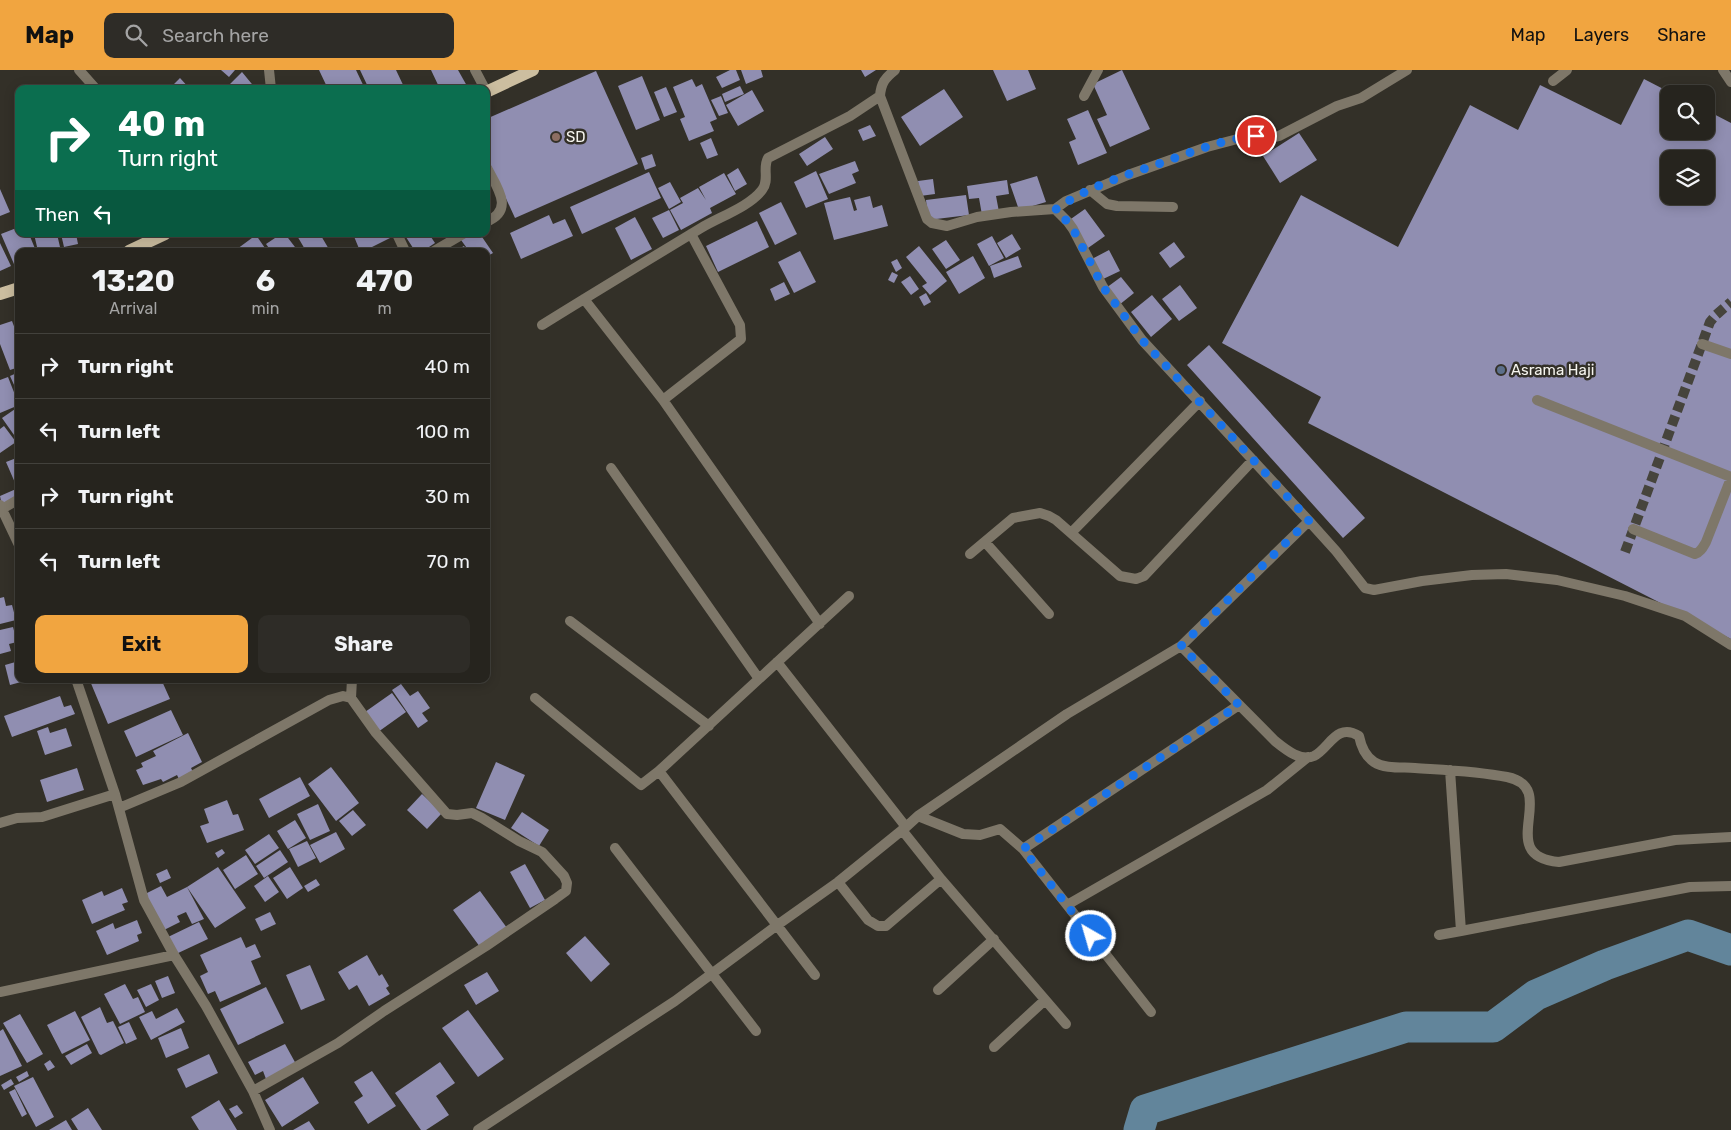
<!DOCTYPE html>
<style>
:root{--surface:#26241e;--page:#2e2c27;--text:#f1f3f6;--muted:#a4a4a4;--line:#42413c;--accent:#f1a540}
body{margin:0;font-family:Rubik,sans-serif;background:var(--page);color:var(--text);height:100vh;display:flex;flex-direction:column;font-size:19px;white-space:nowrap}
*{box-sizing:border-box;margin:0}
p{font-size:16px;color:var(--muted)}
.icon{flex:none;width:28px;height:28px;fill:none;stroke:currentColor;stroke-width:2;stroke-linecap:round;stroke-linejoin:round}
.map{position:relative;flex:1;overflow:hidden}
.details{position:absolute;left:15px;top:178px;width:475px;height:435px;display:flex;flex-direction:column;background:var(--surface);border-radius:10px;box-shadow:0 2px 12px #0003,0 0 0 1px var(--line)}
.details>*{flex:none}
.banner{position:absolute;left:15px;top:15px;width:475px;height:152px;border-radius:10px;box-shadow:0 2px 12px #0003,0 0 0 1px var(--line);background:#0b6e4f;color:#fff;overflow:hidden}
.controls{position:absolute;left:1660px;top:15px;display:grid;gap:10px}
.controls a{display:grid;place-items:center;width:55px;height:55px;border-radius:10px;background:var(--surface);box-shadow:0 2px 12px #0003,0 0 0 1px var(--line);font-size:25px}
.pin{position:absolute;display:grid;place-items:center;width:42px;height:42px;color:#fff;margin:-21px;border:2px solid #fff;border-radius:50%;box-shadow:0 1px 5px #0007}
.me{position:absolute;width:55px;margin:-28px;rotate:322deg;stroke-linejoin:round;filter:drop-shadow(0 0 4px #0008)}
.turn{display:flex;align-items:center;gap:18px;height:105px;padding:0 20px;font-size:22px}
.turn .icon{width:65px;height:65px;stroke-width:2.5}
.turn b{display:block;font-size:35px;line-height:42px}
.then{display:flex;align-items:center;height:48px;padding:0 20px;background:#0003;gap:10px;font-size:19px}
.eta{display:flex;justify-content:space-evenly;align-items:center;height:85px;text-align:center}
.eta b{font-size:30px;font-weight:700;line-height:35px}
.action{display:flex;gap:10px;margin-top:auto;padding:10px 20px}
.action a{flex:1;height:58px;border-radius:10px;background:var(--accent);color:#111;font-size:20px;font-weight:700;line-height:58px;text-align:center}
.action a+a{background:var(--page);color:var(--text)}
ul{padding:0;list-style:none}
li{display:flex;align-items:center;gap:15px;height:65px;padding:0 20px;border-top:1px solid var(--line)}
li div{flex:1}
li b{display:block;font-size:19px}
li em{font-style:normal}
header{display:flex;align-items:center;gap:30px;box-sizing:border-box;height:70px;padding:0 25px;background:var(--accent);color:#111}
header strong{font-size:24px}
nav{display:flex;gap:28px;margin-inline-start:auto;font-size:18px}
.search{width:350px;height:45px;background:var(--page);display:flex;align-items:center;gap:12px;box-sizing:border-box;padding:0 18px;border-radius:10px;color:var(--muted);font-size:19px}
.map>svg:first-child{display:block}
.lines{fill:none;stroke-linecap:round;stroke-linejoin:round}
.river{stroke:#62859b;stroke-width:31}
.building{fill:#908eb1;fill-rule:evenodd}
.minor-tunnel{stroke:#46443c;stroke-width:10;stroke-dasharray:10 5;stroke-linecap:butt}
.minor{stroke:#7e7769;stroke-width:10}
.tertiary{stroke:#7e7769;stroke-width:10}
.primary{stroke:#ccbea0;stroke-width:12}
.route{stroke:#1a73e8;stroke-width:9;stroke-dasharray:0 16.2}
.education-dot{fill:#8d6e63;stroke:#333028;stroke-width:2}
.service-dot{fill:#5c6f8a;stroke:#333028;stroke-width:2}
.labels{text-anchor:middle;stroke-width:5;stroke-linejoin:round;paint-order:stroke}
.poi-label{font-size:15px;fill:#f6f5ef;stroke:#333028;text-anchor:start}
</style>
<header>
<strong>Map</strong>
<div class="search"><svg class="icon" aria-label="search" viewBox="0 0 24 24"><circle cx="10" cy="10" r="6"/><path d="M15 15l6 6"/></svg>Search here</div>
<nav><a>Map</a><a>Layers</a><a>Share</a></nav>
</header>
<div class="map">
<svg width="1731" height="1060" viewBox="0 0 1731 1060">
<rect width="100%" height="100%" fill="#333028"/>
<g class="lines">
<path class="river" d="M1139,1060L1145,1040L1406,957H1493L1536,925L1605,895L1688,865L1731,880"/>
</g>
<path class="building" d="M221,0H235L229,7Z
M319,0H356L365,19H328Z
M360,0H396L405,19H369Z
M431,0H458L467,16L462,19H440Z
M730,0H736L740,10L722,18L716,7Z
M741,0H761L763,7L746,14Z
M861,0H876L865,7Z
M993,0H1028L1036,19L1007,31Z
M1122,0L1150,59L1110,77L1097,49L1107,45L1093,14Z
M596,1L638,94L515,148L486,85V49Z
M242,2L256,19H232L229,15Z
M642,6L660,50L636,60L618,16Z
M180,8L190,19H169Z
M692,9L696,17L702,14L717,49L710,52L714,61L689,71L680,49L685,47L673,17Z
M1644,9L1673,24H1669V61H1706V40L1731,53V569L1308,353L1321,327L1222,273L1301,125L1398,177L1470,35L1518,60L1540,15L1621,55ZM1669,89H1706V126H1669Z
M740,16L744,24L725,32L722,24Z
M666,17L677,42L664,47L654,22Z
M944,19L963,47L920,76L901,47Z
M752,20L764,41L738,56L726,35Z
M721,26L728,43L719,46L711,30Z
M1088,40L1107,83L1078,95L1069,72L1076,69L1067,49Z
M870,55L876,66L863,71L858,60Z
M1299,63L1317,90L1280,113L1263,86Z
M825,67L833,79L807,96L799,84Z
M711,68L718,85L707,89L700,73Z
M652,84L656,96L645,100L641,88Z
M855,91L859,101L852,104L856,113L829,124L819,104Z
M738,98L747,114L735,121L727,105Z
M816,101L828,129L806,138L794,112Z
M649,102L661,128L582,164L570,137Z
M724,103L736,124L710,138L712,143L681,160L670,140L683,133L680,128L698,118L706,130L699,117Z
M1037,106L1046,132L1019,140L1010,114Z
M933,109L935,124L920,126L918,111Z
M1007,110L1009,124L996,126L999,142L982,145L979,128L969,129L967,116Z
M670,112L681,132L669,139L658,118Z
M0,119L10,142L0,146Z
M966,125L969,145L928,150L926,130Z
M870,126L873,138L882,135L888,156L834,170L824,133L850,127L854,141L857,140L854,130Z
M781,132L797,164L775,175L759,143Z
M1085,139L1105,166L1088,178L1068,151Z
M669,140L679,160L663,168L652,148Z
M549,145L553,154L565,149L573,166L521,189L510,163Z
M635,147L652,179L631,190L615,158Z
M757,151L769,177L718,202L706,176Z
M19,157V164H29L36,181H19V201H17L1,164Z
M34,164H57L60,177L38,181Z
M61,164H76L78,174L64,177Z
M281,164H285L298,181H271L266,174Z
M296,164H320L330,181H306Z
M353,164H387L390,168L364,181H360Z
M404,164H429L435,173L423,181H415Z
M471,164H480L493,183L486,187V181H469L461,170Z
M1012,164L1021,179L1006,188L997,173Z
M256,165L267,181H238L237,179Z
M992,166L1004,188L989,196L977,174Z
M946,170L960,190L946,199L932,179Z
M1174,172L1185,187L1170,198L1159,183Z
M0,173L11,196L0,201Z
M464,176L467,181H454Z
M919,176L947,211L930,225L922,216L927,213L906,187Z
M1109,180L1120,201L1101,210L1090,190Z
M800,181L816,212L794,223L778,192Z
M973,186L985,208L959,224L946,202Z
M1018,186L1022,197L994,208L990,196Z
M897,189L902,198L896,202L891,192Z
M892,202L898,205L894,213L888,210Z
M910,206L919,219L911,225L901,212Z
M1121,207L1134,223L1119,235L1106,218Z
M784,212L790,224L775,231L770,219Z
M1180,215L1197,238L1179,251L1162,229Z
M926,223L931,232L924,236L919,227Z
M1152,225L1172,249L1151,267L1131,242Z
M12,251L15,259L19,258V297L10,300L0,274V255Z
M1209,275L1365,448L1343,468L1187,295Z
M19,302V326L10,306Z
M8,307L19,335L0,343V310Z
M18,337L19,339V372L2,348Z
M4,356L16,372L0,383V359Z
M19,387V422L6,392Z
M16,419L19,429L2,436L0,426Z
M4,527L6,536L12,535L16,550L0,554V528Z
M13,557L17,572L9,574L11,581L0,584V560Z
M19,591V609H32L10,615L5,595Z
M95,609H161L170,629L108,654L90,611Z
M401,614L410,626L418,621L430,638L422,643L428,651L418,658L392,620Z
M392,623L406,642L378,662L365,642Z
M60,626L64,637L71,635L75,644L12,667L4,646Z
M171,640L183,665L136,687L124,661Z
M48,657L50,663L66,658L72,676L45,685L37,661Z
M188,663L202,692L191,698L194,704L180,711L177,705L163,712L161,709L143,715L136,700L143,697L141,693L156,686L153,681Z
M496,692L525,705L505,750L476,738Z
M331,697L359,733L336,751L308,714Z
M77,698L84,720L47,732L40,710Z
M300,707L310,726L269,748L259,729Z
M422,724L442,743L427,759L407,740Z
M227,730L233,745L238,744L244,760L207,773L200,756L209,753L204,739Z
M318,734L330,761L310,770L297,744Z
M353,740L366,755L352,766L339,751Z
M522,742L549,760L539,776L511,758Z
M295,750L306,768L288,779L277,761Z
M336,762L345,779L320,793L310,775Z
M269,764L279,778L255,794L245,780Z
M307,771L316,788L298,797L289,779Z
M222,779L225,783L218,788L215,783Z
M280,780L288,792L264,808L256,796Z
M246,785L258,804L235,819L223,800Z
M525,794L545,830L530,838L510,802Z
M218,797L246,838L215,858L187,817Z
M290,797L303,818L287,829L273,808Z
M167,799L171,808L160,813L156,804Z
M268,806L279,822L265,832L254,816Z
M316,809L320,815L308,822L304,816Z
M161,816L167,827L187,817L204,849L192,854L186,842L177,846L180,852L162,861L143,825Z
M122,818L128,832L122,834L125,840L92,854L82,830L102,821L104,826Z
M480,821L507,858L480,877L453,840Z
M270,842L276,854L261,861L255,849Z
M137,850L142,863L137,865L139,871L107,885L96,861L113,853L115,859Z
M199,852L208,869L176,884L168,867Z
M585,866L610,894L591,912L566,883Z
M241,867L246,878L255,874L261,887L251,891L261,914L220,932L215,921L208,924L200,906L208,902L200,885Z
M367,885L379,906L382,904L389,916L386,918L390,924L369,936L357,915L349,920L338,902Z
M310,895L325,930L301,940L286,905Z
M487,902L499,921L476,935L464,915Z
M168,906L175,923L162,928L155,911Z
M125,914L133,929L138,927L145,942L120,954L104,924Z
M151,914L159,930L146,937L137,920Z
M266,917L284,953L238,975L220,939Z
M100,937L107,953L113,951L124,973L101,985L99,984L81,947Z
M177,938L185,952L151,970L139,947L152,941L156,949Z
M468,940L504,989L478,1007L442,958Z
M75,941L90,970L62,984L47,955Z
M20,944L43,984L27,993L3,953Z
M129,952L137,969L126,974L118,957Z
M181,958L189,978L166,988L158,968Z
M3,959L22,996L0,1006V961Z
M87,974L92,983L71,995L65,986Z
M285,974L296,994L266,1009L263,1001L255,1005L248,992Z
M209,984L218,1003L186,1018L177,999Z
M50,990L55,997L48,1001L44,994Z
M440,992L455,1013L436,1026L449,1045L426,1060H421L395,1023Z
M27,1001L29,1006L19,1012L16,1007Z
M372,1001L396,1036L368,1054L354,1032L363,1026L354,1012Z
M33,1007L54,1047L36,1057L14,1016Z
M303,1007L319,1033L282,1057L265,1030Z
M11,1009L14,1014L4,1020L1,1015Z
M15,1019L27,1044L22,1047L9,1022Z
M219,1030L237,1060H199L191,1047Z
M237,1035L243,1043L235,1048L229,1039Z
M88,1038L102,1060H78L71,1049Z
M66,1050L72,1060H49Z
M309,1051L315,1060H293Z"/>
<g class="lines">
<path class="minor-tunnel" d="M1625,482L1710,252L1716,245L1731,232"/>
<path class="minor" d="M269,0L271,19
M475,0L485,19
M1723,0L1731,12
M1553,11L1567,0
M880,26C881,13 885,8 895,0
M1084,26L1098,0
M486,96C496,116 516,140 486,152
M1090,120L1107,134L1117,136L1173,137
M1055,139L1066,131L1128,105L1207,77L1245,67L1256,66L1272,68L1279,66L1337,36L1361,28L1407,0
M397,164L405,181
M434,181L463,164
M584,229L663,330L820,554
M542,255C595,222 648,190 701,158C719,147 749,137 762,120C770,110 762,98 768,88L850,46L880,26L927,149L932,153L947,156L977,147L1011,142L1055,139L1068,152L1073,159L1103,217L1142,270L1309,451L1336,481L1365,518L1374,520L1422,511L1472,505L1506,504L1557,510L1625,526L1685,546L1731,575
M1702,274L1731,284
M663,330L741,269L740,255L691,164
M1537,330L1731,407
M611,398L759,609
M0,435L19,475
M2,439L19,429
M1633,459L1695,484C1701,482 1703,477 1706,472L1731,408
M1071,463L1200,331
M985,472L1049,544
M970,484L1013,448L1040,443L1049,446L1056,450L1120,506L1136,509L1144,506L1253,390
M570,551L709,656
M1181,576L1309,451
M777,592L906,757
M76,609L115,724L144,830L174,885L206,936L253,1021L270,1060
M351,628L352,609
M535,628L641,715L659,701L849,526
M1450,700L1461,861L1690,817L1731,816
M659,701L815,905
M119,738L181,712L329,630L343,626L351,628L376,663L447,744L457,745L472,743L482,748L519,771L542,782L564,806L567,813L566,821L555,829L486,876L384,941L338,973L253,1021
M918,746L963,764L980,765L1000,759L1023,779
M0,753L17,748L42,747L115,724
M902,760L941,809L1066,954
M615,778L756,961
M838,812L868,850L878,856H886L941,809
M1067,835L1023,779L1239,635
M1439,865L1461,861
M938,920L994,869
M0,922L174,885
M1151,942L1067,835L1267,720L1308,687
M994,977L1045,930
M478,1060L675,931L776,856L838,812L906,757L918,746L1067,644L1181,576L1275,671C1285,679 1300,692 1314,686C1329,679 1336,652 1359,666C1361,676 1365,686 1374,692C1385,699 1402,697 1415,698C1446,700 1477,701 1507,707C1562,718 1492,786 1559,792L1675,770L1731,767"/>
<path class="tertiary" d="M79,0L96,19"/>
<path class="primary" d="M486,22L533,0
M129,181L165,164
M0,224L19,218"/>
</g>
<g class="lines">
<path class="route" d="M1091,866L1023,779L1239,635L1181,576L1309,450L1142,270L1103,217L1073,159L1068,152L1055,140C1086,117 1127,105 1164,92C1194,81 1224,69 1256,66"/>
</g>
<circle class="education-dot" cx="556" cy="67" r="5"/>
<circle class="service-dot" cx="1501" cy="300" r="5"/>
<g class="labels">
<g class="poi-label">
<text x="566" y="72">SD</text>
<text x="1511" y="305">Asrama Haji</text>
</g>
</g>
</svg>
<div class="controls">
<a><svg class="icon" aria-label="search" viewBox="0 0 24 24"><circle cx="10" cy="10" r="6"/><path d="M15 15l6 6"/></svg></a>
<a><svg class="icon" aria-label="layers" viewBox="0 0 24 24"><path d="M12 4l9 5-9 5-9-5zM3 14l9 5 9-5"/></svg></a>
</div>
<div class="pin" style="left:1256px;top:66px;background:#d93025"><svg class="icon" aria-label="arrive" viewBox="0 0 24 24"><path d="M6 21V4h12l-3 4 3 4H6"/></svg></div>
<svg class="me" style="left:1091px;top:866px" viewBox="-20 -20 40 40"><circle r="17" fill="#1a73e8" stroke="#fff" stroke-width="3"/><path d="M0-11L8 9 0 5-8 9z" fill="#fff"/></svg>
<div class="banner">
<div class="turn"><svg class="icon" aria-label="right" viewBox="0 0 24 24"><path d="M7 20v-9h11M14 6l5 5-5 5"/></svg><div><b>40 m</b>Turn right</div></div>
<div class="then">Then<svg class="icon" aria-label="left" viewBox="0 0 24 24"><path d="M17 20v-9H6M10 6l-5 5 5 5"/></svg></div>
</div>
<section class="details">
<div class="eta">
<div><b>13:20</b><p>Arrival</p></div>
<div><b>6</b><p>min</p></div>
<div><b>470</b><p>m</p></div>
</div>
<ul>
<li><svg class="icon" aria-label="right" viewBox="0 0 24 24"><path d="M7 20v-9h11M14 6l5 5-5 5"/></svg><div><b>Turn right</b></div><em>40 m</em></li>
<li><svg class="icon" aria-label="left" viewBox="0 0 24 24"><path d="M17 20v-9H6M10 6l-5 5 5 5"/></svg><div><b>Turn left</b></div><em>100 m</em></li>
<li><svg class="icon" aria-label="right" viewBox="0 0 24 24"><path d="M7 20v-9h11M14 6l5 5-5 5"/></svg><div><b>Turn right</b></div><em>30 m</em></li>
<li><svg class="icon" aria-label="left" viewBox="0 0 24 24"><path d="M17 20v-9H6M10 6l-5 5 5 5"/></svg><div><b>Turn left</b></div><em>70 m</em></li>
</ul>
<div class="action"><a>Exit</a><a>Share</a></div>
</section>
</div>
